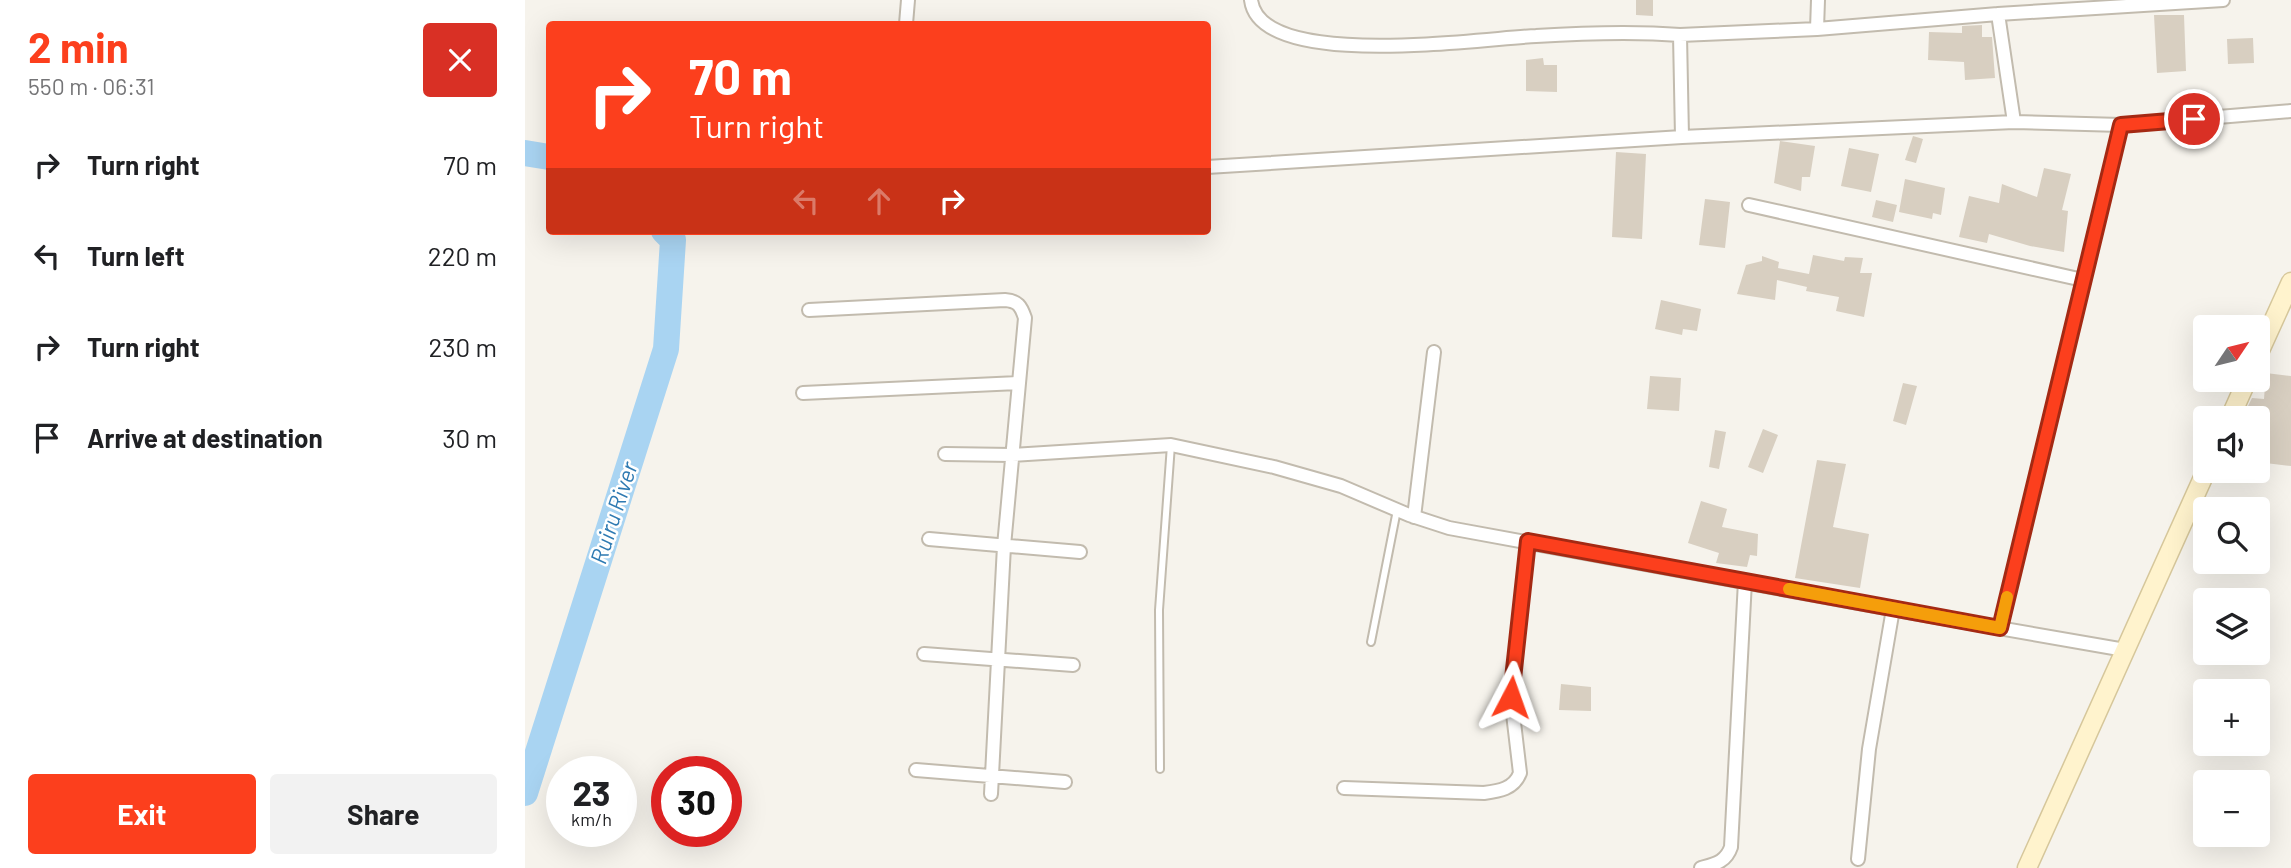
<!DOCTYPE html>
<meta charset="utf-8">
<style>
:root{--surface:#fff;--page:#f2f2f2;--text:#202124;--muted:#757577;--accent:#fc3f1d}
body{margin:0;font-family:Barlow,sans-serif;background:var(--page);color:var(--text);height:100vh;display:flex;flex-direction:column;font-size:26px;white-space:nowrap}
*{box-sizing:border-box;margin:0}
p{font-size:23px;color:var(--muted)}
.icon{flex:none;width:38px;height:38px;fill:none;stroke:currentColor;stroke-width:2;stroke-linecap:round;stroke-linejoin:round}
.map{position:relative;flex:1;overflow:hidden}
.details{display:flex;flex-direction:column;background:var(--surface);width:525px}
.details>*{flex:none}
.banner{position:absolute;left:21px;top:21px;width:665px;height:214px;border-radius:7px;box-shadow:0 7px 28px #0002;background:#fc3f1d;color:#fff;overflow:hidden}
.needle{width:46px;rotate:55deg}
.buttons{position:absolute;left:1668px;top:315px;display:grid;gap:14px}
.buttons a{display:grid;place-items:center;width:77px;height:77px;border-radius:7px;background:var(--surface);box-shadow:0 7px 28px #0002;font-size:35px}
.speed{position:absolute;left:21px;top:756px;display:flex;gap:14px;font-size:35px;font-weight:700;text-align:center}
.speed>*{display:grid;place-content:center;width:91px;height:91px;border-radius:50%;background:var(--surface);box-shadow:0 7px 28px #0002;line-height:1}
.speed small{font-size:18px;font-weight:400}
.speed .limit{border:10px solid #d22;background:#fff;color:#111}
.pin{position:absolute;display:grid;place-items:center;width:60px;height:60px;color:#fff;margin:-30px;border:4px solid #fff;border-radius:50%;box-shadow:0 2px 7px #0007}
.me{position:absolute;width:77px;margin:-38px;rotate:4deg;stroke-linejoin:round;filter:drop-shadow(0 0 5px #0008)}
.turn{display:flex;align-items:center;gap:24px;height:147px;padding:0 28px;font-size:32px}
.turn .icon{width:91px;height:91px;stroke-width:2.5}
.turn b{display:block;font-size:49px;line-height:60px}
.lanes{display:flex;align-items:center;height:66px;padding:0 28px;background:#0003;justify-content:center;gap:35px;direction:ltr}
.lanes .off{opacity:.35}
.round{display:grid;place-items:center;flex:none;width:74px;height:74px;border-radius:7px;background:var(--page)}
.summary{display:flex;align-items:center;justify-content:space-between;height:119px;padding:0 28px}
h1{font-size:42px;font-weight:700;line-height:52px;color:var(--accent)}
.primary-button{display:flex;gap:14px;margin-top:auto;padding:14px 28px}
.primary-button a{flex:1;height:80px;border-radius:7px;background:var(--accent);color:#fff;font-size:28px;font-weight:700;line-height:80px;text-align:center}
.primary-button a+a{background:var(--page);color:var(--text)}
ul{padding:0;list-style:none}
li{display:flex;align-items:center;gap:21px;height:91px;padding:0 28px}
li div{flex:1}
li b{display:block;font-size:26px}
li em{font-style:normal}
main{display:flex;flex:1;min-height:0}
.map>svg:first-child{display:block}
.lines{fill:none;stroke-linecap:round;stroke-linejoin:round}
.river{stroke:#a9d4f2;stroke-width:26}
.building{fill:#d8cfc1}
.lane-casing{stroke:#c2bbae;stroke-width:10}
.street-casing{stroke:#c2bbae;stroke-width:16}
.secondary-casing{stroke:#d6c79b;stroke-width:21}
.lane{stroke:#fff;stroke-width:6}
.street{stroke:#fff;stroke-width:12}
.secondary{stroke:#fff3cd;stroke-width:18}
.route-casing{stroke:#a42913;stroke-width:18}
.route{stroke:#fc3f1d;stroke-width:12}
.slow{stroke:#f59e0b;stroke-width:12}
.labels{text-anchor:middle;stroke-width:5;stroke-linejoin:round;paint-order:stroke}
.water-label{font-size:23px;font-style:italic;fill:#2e7ab2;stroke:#fff}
</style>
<main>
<section class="details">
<div class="summary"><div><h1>2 min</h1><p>550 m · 06:31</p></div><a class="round" style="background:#d93025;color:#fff"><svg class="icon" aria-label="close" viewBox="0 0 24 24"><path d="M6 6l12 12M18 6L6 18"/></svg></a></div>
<ul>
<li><svg class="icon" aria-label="right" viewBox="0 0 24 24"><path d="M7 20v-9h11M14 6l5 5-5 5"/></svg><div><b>Turn right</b></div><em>70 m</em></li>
<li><svg class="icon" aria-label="left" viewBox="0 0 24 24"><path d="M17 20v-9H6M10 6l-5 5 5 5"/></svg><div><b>Turn left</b></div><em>220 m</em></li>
<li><svg class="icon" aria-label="right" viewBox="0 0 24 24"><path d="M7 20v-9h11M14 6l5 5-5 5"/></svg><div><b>Turn right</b></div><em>230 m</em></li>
<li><svg class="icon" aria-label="arrive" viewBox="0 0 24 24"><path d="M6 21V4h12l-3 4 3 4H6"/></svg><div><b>Arrive at destination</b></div><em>30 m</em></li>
</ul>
<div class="primary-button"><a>Exit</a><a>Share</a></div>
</section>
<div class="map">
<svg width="1766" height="868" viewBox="0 0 1766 868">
<rect width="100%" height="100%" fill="#f6f3ec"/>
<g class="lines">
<path class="river" d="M0,153L24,157
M0,793L141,349L148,240L139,231"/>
</g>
<path class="building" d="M1111,0H1128V16L1111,15Z
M1629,15H1659L1661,71L1632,73Z
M1457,25V37H1467L1470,78L1440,80L1439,62L1403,60L1404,32L1437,33V26Z
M1728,38L1729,63L1703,64L1702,39Z
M1018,58L1019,65H1032V92L1001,91V60Z
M1388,136L1398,139L1391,163L1380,160Z
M1255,141L1290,146L1285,177H1277L1276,191L1249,183Z
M1324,148L1354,154L1346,192L1316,186Z
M1091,152L1121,154L1117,239L1087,237Z
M1519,168L1546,174L1537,210L1543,211L1539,252L1505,246L1464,234L1462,243L1434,237L1444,196L1474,203L1477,184L1512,197Z
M1380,179L1420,188L1416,215L1408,213L1407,219L1374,212Z
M1180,199L1205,202L1200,248L1174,245Z
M1351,200L1372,205L1368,222L1347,217Z
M1288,255L1319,261L1320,257L1338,258L1335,273H1347L1339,317L1311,311L1314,297L1281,291L1282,287L1252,280L1250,300L1212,294L1221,265L1237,261V256L1254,262L1253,268L1284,274Z
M1136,300L1176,309L1172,331L1158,329L1157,335L1130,329Z
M1741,373L1766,376V466L1732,462V418H1717L1727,398L1739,399Z
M1125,376L1156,378L1154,411L1122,409Z
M1378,383L1392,386L1381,425L1368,421Z
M1238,429L1253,435L1238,473L1223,467Z
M1190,430L1201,432L1194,469L1184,467Z
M1292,460L1321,464L1308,527L1344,534L1335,588L1270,578Z
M1176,501L1202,509L1197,527L1233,534L1232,556L1225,555L1222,567L1191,563L1194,553L1163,543Z
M1036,684L1066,687V711L1034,710Z"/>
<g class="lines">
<defs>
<path id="lane" d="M846,642L872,510
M635,769L634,610L646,445"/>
<path id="street" d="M726,0C735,72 958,38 1011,36C1058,33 1107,31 1155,35L1157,137
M1473,14L1489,122
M381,24L383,0
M1292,29L1293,0
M1155,35L1292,29L1473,14L1698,0
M682,167L1157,137L1489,122L1596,125L1766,111
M1224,205L1558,280
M284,310L480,300C493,301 496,306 500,318L479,546L466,794
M278,393L494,383
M420,454L487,455L646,445L749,467L816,486L884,515L924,528L1393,614L1600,650
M889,517L909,352
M404,539L555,552
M1475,628L1596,125
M399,654L548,665
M391,770L540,782
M819,788L959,793C974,791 989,789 995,773L986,697L1003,541
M1333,859L1344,749L1368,609
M1176,868C1190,864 1201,862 1206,847L1220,581"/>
<path id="secondary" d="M1732,357L1766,282
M1705,418L1722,380
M1502,868L1681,471"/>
</defs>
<use href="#lane" class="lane-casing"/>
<use href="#street" class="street-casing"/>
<use href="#secondary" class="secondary-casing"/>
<use href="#lane" class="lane"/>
<use href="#street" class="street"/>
<use href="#secondary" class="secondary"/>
</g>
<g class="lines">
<defs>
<path id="route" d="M986,697L1003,541L1475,628L1596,125L1669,119"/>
</defs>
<use href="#route" class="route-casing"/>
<use href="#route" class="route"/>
<path class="slow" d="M1264,589L1475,628L1482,597"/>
</g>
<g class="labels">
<g class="water-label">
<text transform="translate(89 513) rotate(-72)" y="8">Ruiru River</text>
</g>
</g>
</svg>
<div class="buttons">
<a><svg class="needle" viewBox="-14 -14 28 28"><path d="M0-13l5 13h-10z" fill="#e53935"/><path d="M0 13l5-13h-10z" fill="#757577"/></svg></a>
<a><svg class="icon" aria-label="sound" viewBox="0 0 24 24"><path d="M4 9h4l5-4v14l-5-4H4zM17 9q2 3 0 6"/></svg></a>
<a><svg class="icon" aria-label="search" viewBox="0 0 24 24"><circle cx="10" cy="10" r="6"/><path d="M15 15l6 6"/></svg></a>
<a><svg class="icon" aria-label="layers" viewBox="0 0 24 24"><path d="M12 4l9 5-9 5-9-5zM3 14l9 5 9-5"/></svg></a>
<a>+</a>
<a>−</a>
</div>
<div class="speed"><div>23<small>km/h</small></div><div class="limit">30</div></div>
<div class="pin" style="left:1669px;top:119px;background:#d93025"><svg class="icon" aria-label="arrive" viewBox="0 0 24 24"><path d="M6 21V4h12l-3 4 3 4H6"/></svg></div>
<svg class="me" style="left:986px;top:697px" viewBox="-20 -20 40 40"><path d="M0-17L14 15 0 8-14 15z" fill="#fc3f1d" stroke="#fff" stroke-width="4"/></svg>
<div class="banner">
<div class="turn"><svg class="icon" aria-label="right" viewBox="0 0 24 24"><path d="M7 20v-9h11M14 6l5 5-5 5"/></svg><div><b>70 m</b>Turn right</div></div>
<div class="lanes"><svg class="icon off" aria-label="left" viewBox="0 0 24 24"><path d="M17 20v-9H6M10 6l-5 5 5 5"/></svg><svg class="icon off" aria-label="ahead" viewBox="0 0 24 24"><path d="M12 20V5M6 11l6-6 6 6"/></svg><svg class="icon" aria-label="right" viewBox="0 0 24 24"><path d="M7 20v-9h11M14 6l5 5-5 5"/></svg></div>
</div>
</div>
</main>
